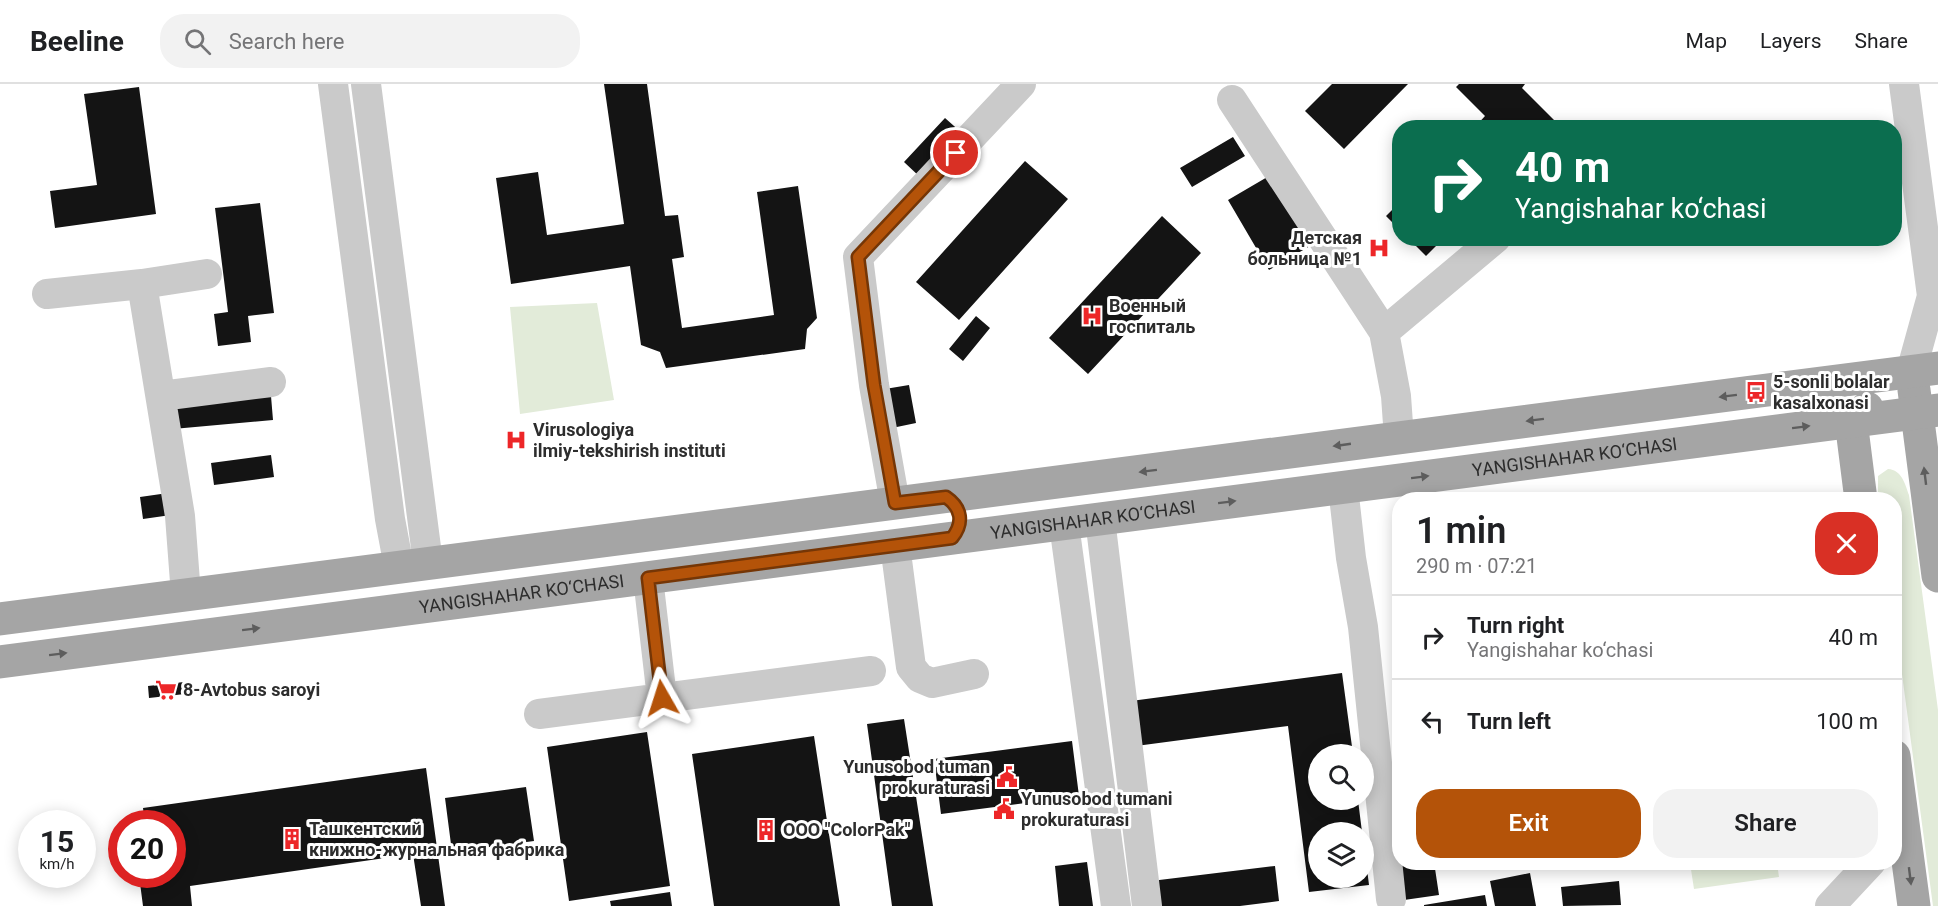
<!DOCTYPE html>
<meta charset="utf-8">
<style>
:root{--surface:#fff;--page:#f2f2f2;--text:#202124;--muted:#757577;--line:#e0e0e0;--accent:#b45309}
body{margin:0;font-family:Roboto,sans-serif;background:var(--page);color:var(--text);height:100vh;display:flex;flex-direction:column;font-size:22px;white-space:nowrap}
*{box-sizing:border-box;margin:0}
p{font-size:20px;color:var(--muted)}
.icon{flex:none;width:33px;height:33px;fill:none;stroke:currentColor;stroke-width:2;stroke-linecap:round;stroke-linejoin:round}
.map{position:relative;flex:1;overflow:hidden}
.drawer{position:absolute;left:1392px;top:408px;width:510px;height:378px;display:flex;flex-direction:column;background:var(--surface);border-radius:24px;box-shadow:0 3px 15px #0003}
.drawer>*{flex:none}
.banner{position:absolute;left:1392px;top:36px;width:510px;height:126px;border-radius:24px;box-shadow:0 3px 15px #0003;background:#0b6e4f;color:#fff;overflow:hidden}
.fabs{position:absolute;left:1308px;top:660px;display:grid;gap:12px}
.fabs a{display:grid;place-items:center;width:66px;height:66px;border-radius:50%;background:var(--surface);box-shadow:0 3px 15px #0003;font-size:30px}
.speed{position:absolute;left:18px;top:726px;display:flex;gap:12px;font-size:30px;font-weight:700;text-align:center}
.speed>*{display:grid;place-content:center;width:78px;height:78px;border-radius:50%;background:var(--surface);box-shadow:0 3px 15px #0003;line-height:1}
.speed small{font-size:15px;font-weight:400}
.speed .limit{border:9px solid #d22;background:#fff;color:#111}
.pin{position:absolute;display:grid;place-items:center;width:51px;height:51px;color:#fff;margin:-26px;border:3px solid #fff;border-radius:50%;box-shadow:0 2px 6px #0007}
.me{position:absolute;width:66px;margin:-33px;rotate:354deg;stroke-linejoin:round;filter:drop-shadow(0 0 4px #0008)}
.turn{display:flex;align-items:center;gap:21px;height:126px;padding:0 24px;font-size:27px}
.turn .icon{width:78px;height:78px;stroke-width:2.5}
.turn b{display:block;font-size:42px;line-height:51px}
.round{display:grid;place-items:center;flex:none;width:63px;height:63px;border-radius:24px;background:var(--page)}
.headline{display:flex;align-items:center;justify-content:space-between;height:102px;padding:0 24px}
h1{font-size:36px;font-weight:600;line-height:45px}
.primary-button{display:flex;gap:12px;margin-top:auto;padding:12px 24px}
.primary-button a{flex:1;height:69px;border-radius:24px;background:var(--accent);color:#fff;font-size:24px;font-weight:600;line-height:69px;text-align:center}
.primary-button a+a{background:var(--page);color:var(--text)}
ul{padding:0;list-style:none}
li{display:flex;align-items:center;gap:18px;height:84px;padding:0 24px;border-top:2px solid var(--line)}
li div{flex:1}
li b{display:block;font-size:22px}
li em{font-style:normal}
header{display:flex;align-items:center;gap:36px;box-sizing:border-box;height:84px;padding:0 30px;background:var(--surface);border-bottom:2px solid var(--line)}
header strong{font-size:28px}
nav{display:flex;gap:33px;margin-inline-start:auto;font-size:21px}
.search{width:420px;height:54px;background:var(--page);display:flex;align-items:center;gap:15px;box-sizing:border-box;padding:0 21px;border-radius:24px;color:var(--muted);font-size:22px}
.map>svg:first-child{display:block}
.green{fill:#e2ebd9}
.building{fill:#141414}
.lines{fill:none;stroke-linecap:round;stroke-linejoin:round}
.minor{stroke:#cacaca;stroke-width:30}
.major{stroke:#a5a5a5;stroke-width:33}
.oneway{fill:#5d5d5d}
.route-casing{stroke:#753606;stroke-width:15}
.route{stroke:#b45309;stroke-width:10}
.labels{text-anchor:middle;stroke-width:6;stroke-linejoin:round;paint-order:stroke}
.poi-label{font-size:18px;font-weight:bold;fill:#2d2d2d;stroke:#fff;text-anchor:start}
.street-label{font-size:18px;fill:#2d2d2d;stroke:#fff}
</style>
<header>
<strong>Beeline</strong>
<div class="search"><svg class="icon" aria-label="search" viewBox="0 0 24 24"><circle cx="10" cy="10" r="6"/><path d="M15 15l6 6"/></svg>Search here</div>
<nav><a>Map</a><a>Layers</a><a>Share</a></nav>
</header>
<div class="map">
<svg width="1938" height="822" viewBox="0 0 1938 822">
<rect width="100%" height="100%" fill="#fff"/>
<path class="green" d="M597,219L614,316L520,330L510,223Z
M1888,385C1902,386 1905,400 1909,411L1938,626V822H1933L1895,538L1894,416L1878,415V392Z
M1690,779H1777L1779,793L1694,805Z"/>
<path class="building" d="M604,0H647L665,132L678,131L684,173L672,175L682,244L774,231L757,108L798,102L817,234L807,245L805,265L666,284L660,268L641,261L630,182L511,200L496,94L538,88L547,151L624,140Z
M1332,0H1408L1344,65L1305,27Z
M1459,0H1525L1522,4L1558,40L1555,44H1474L1485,32L1456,3Z
M139,3L156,130L55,144L50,107L97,101L84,10Z
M945,34L963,50L921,94L904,78Z
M1233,53L1245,72L1192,103L1180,84Z
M1025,77L1068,115L959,236L916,198Z
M1269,92L1310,162L1269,186L1228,116Z
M1400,118V146L1386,132Z
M260,119L274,229L248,232L251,258L218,262L214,230L228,228L215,124Z
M1162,132L1201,169L1088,290L1049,254Z
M1408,154H1444L1426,172Z
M976,232L990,244L963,277L949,265Z
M909,301L916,339L892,344L885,305Z
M271,312L273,336L173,345L171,321Z
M271,371L274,393L214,401L211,379Z
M168,409L171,431L143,435L140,413Z
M1342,589L1353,670H1318V716H1358L1362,748H1318V794H1364L1365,769L1369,801L1309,808L1288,642L1136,662L1131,617Z
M184,598L185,610L149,614L148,602Z
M904,635L933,822H892L867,640Z
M647,648L670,802L569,817L547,663Z
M814,652L840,822H714L692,670Z
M1072,657L1079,712L941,730L934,675Z
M1400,681V776L1384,684Z
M426,684L445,822H421L413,770L190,802L192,822H143L140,799L153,797L152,790H172V740H145L143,724Z
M526,703L534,757L452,768L445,714Z
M1087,778L1093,822H1059L1055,782Z
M1399,778H1434L1439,811L1404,816Z
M1275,782L1279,817L1240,822H1154L1151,797Z
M1530,789L1536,822H1495L1490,797Z
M1619,797L1621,821L1563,822L1561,803Z
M670,808L672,822H611L610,817Z
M1485,811L1487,822H1424V821Z"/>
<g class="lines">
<path class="minor" d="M333,0L390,435L399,483
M366,0L428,479
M1904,0L1932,212L1911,288
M1232,16L1384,248L1396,312L1399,354
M47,210L142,200
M1384,248L1496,154
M161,312L271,298
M1343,403L1351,474L1363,543L1391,815
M895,419L874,301L858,173L1021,0
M1100,435L1147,822
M1064,440L1116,822
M895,461L911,583L920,594L932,599L974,590
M648,494L662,614
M186,511L180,432L142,200L207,190
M539,630L871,587
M1830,822L1871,778"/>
<g class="major">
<path d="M1914,306L1938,492"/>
<path d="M1861,416L1851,337L1867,324"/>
<path d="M0,535L1938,284"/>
<path id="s1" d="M0,578L1938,326"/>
<path d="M1894,672L1914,822"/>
</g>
</g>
<defs><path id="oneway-solid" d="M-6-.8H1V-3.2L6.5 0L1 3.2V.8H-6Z" transform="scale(1.5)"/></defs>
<g class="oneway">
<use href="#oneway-solid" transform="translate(1728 312) rotate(173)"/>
<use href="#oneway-solid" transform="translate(1535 336) rotate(173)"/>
<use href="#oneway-solid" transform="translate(1801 343) rotate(-7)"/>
<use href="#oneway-solid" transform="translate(1342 361) rotate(172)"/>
<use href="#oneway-solid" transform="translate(1148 387) rotate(173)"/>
<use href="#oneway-solid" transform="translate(1925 392) rotate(-97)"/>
<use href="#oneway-solid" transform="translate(1420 393) rotate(-7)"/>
<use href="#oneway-solid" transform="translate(1227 418) rotate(-7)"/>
<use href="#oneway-solid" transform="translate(251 545) rotate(-7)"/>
<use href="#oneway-solid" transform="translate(58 570) rotate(-7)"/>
<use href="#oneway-solid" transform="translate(1910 792) rotate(83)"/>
</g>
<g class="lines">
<defs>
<path id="route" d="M662,614L648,494L952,454C964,439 962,424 946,413L895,419L874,301L858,173L956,69"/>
</defs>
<use href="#route" class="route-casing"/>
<use href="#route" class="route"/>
</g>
<defs>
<symbol id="hospital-bare" viewBox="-9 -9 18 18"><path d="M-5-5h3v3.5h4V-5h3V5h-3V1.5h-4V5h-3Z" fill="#ed2628" stroke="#fff" stroke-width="2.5" paint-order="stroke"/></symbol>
<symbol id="bus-bare" viewBox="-9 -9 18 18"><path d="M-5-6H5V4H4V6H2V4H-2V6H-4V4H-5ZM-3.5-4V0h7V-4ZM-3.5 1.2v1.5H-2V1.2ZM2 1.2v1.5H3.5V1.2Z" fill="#ed2628" stroke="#fff" stroke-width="2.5" paint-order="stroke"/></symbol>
<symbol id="supermarket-bare" viewBox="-9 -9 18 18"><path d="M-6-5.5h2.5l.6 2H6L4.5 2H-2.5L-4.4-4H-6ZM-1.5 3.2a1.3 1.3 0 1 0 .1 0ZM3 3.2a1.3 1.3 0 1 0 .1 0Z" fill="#ed2628" stroke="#fff" stroke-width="2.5" paint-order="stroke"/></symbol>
<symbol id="civic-bare" viewBox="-9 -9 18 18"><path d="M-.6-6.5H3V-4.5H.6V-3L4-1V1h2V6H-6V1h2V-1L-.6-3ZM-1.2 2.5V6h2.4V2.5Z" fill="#ed2628" stroke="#fff" stroke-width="2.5" paint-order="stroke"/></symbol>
<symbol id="building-bare" viewBox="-9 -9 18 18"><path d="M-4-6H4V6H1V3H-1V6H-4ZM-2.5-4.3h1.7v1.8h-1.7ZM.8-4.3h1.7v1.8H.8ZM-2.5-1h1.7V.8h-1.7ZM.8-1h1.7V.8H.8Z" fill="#ed2628" stroke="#fff" stroke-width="2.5" paint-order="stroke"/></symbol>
</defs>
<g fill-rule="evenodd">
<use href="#hospital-bare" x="1364" y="149" width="30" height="30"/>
<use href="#hospital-bare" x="1077" y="217" width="30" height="30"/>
<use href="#bus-bare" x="1741" y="293" width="30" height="30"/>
<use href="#hospital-bare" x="501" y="341" width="30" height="30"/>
<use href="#supermarket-bare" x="151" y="591" width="30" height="30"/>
<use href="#civic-bare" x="992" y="678" width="30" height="30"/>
<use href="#civic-bare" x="989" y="710" width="30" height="30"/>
<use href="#building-bare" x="751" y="731" width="30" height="30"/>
<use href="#building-bare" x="277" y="740" width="30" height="30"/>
</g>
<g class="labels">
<g class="poi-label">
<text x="1362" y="160" text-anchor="end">Детская<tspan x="1362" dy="21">больница №1</tspan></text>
<text x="1109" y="228">Военный<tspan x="1109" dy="21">госпиталь</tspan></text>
<text x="1773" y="304">5-sonli bolalar<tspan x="1773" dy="21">kasalxonasi</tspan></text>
<text x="533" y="352">Virusologiya<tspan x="533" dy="21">ilmiy-tekshirish instituti</tspan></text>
<text x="183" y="612">8-Avtobus saroyi</text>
<text x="990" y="689" text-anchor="end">Yunusobod tuman<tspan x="990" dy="21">prokuraturasi</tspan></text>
<text x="1021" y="721">Yunusobod tumani<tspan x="1021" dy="21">prokuraturasi</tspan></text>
<text x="309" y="751">Ташкентский<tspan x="309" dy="21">книжно-журнальная фабрика</tspan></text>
<text x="783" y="752">OOO "ColorPak"</text>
</g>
<g class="street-label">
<text dy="6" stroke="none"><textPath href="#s1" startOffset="1588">YANGISHAHAR KO‘CHASI</textPath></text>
<text dy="6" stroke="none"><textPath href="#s1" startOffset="1102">YANGISHAHAR KO‘CHASI</textPath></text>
<text dy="6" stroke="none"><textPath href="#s1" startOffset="526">YANGISHAHAR KO‘CHASI</textPath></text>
</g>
</g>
</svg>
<div class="fabs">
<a><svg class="icon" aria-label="search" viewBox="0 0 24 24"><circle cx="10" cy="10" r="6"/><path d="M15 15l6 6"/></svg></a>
<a><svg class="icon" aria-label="layers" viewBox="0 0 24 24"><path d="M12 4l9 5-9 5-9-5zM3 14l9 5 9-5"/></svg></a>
</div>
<div class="speed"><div>15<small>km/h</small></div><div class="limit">20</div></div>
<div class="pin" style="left:956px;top:69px;background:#d93025"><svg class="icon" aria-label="arrive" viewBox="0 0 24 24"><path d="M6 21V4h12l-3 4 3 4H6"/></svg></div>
<svg class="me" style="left:662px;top:614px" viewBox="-20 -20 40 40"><path d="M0-17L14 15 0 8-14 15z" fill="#b45309" stroke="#fff" stroke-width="4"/></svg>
<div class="banner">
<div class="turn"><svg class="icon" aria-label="right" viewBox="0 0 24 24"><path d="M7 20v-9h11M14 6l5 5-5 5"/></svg><div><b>40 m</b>Yangishahar ko‘chasi</div></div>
</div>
<section class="drawer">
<div class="headline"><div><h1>1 min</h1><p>290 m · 07:21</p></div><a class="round" style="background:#d93025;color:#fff"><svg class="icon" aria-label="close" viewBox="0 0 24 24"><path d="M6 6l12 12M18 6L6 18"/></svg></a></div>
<ul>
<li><svg class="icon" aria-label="right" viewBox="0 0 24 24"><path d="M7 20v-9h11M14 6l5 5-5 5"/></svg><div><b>Turn right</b><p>Yangishahar ko‘chasi</p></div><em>40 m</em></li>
<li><svg class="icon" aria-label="left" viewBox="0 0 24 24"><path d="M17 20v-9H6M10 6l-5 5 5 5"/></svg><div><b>Turn left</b></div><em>100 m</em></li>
</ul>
<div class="primary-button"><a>Exit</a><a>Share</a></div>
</section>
</div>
